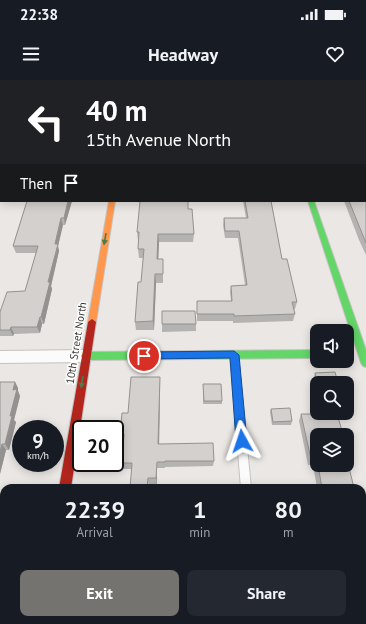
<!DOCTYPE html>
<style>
:root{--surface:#171b24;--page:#242831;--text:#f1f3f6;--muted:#9ea1a6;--accent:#757370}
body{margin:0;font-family:"PT Sans",sans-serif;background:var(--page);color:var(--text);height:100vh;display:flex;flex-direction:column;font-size:15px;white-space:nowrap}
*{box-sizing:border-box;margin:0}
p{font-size:13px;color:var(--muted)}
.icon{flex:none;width:22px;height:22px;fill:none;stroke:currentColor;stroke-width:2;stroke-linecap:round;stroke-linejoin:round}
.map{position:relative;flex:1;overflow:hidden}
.sheet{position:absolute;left:0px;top:404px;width:366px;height:140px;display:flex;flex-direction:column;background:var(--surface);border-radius:12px 12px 0 0;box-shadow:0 2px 10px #0003}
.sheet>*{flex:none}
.top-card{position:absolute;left:0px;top:0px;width:366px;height:122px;box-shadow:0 2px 10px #0003;background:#202124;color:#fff;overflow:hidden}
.buttons{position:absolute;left:310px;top:244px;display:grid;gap:8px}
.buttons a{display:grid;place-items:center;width:44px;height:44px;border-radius:8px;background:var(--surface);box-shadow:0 2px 10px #0003;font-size:20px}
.speed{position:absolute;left:12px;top:340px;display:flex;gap:8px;font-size:20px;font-weight:700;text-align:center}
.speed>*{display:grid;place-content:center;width:52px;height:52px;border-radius:50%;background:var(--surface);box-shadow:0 2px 10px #0003;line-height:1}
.speed small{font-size:10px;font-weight:400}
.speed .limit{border:2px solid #111;border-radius:6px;background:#fff;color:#111}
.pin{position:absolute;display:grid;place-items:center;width:34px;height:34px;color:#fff;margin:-17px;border:2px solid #fff;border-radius:50%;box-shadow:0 1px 4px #0007}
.me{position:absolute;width:44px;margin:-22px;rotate:355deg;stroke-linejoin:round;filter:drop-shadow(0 0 3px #0008)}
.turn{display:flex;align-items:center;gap:14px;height:84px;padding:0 20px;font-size:18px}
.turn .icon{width:52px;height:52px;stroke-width:2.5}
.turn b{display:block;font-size:28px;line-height:34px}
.then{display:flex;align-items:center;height:38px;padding:0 20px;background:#0003;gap:8px;font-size:15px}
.eta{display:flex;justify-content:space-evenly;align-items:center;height:68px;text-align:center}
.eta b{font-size:24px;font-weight:700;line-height:28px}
.button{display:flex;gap:8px;margin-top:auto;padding:8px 20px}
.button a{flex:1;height:46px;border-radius:8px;background:var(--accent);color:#fff;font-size:16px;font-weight:700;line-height:46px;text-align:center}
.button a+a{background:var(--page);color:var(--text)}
.status{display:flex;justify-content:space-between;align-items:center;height:28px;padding:0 20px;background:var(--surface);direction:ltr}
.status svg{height:11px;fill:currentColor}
header{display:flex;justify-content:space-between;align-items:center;height:52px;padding:0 20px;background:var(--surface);font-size:18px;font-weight:700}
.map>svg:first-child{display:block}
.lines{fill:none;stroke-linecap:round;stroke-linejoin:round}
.lane-casing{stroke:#c5c2c0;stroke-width:2}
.street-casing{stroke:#c5c2c0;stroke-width:2}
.fast-casing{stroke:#c5c2c0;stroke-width:2}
.slow-casing{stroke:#c5c2c0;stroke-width:2}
.jam-casing{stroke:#c5c2c0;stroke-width:2}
.lane{fill:#fcfbfb;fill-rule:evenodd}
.street{fill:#fcfbfb;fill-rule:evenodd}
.fast{fill:#63d668;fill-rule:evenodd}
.slow{fill:#ff974d;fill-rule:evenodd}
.jam{fill:#b3261e;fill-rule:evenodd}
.wall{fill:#b5b3b1}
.shaded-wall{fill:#949290}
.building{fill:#d3d0ce;stroke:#949290}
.oneway{fill:#4a7d4a}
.route{fill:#1a73e8;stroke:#114b97}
.labels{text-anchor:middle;stroke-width:3;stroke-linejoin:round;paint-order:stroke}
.street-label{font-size:11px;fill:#363532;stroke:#fff}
</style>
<div class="status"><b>22:38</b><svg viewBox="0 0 49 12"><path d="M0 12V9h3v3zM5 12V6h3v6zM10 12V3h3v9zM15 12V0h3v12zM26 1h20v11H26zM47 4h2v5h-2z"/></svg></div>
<header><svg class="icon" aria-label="menu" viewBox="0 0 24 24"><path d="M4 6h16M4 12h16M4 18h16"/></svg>Headway<svg class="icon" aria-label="heart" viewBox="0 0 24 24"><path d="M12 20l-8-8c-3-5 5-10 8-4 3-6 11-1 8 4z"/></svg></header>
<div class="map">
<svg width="366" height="544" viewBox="0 0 366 544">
<rect width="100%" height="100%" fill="#eae7e4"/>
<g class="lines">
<defs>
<path id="lane" d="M346,0H350L351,1H347Z
M234,272L237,273L238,275L251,408H241L230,275L231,273Z
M251,540H263V544H251Z"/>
<path id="street" d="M265,0H273V1H265Z
M365,2H366V8H365Z
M0,6H1V12H0Z
M86,270L92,272L94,276L92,280L86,282L0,283V271Z"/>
<path id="fast" d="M130,0H134V1H130Z
M308,121H314L366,270V287L363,286L361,283Z
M317,270V278L86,280L83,279L81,276L83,273L86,272Z"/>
<path id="slow" d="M109,121H115L96,242L92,245L88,242Z"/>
<path id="jam" d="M92,239L96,242L71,408H59L88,242Z
M36,540H50L49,544H35Z"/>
</defs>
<use href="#lane" class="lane-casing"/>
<use href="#street" class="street-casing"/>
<use href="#fast" class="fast-casing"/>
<use href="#slow" class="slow-casing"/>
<use href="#jam" class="jam-casing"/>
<use href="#lane" class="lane"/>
<use href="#street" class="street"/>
<use href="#fast" class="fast"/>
<use href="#slow" class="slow"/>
<use href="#jam" class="jam"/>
</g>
<path class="wall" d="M365,14H366V56H365Z
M365,81L366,83V101H365Z
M27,121H72L65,145H63L58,166L59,171L51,206L52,209L44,244H42L40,253L14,254L13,256H0V232L25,211L36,173H16L13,166Z
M243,121H271L282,179L297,222L295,229H294L295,234L293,241L233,243V241H197V221H231L230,212L231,206L245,205L238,158H225L223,145L224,138H246Z
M344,121H365L366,122V175L359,160Z
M188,129L194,154L193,162H159L158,179H163V203H156L154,250H136L135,242L141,202L143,178H139L138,169V160L137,152Z
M162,244H196V251L162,252Z
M315,293L338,303H317V318L313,300Z
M0,302H15L18,308V311L20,316L14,340L16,342L9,370H6L0,394Z
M160,303L159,364L214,381L213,386L165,387V388H157V404H149L131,389H123L122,383L123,360H121L120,354L128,333Z
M203,304L222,321V324H203Z
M271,329L292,341L291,345H272L270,332Z
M301,334L343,354L342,355H317V385H347L354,408H317L313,385H308L299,341Z
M362,418L366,434V437L365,439L366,445V495H362Z
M356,540H362L366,544H357Z"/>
<path class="shaded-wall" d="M1,95V107L0,109V97Z
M68,121H72L65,145L64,138Z
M61,138L63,145L58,166L59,171L51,206L52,209L44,244L41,237L55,164Z
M158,154L159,162L158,187L157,179Z
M155,194L156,203L154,250L153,241Z
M40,237L42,244L40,253L37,247Z
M11,247L14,254L13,256L10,250Z
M160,297V303L159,370L158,364Z
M15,302L18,308V311L20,316L14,340L16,342L9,370L5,364L10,336L13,310Z
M2,364L6,370L0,394V372Z
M157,382V404L156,398Z"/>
<path class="building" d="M9,0H28V1H8Z
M74,0H101V1H74Z
M156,0H175V1H156Z
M216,0H242V1H216Z
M293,0H346V1H294Z
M1,14V73L0,75V16Z
M365,14H366V50H365Z
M0,77H1V95L0,97Z
M365,81L366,83V95H365Z
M365,120L366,122V163L349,121H365Z
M27,121H68L64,138H61L55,164H58L48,202H50L41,237H40L37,247H11L10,250H0V232L7,212L25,211L38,166H13Z
M140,121H188V129H192L194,154H158L157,179H163V194H155L153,241L135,242L138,202H141L144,169H138L139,152H137Z
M245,121H271L282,179H287L297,222H292L295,234L234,236V234H197V221H232L231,206L247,205L239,151H225L224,138H248Z
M162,231H195L196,244H162Z
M335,292L338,303H318L315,293Z
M131,297H160L158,364L213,363L214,381H165V382H157L156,398H148L147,408H130L132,383H122L124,354H120L122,333H128Z
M0,302H15L13,310L17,309L10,336H12L5,364H2L0,372Z
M203,304H221L222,321H204Z
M290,328L292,341L273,342L271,329Z
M301,334H337L343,354H340L341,355H317V382L316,379H311Z
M347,379L354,408H322L318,385H347Z
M362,418L366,434V437H364L366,445V491H362Z
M362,520H366V544H363L362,540Z
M121,540H163V544H121Z"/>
<defs><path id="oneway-solid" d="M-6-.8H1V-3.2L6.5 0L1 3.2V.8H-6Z"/></defs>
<g class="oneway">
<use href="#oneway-solid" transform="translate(105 159) rotate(100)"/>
<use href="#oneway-solid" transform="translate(82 302) rotate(99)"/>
</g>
<path class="route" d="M234,271L239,275L247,361L245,365L242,366L238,365L236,361L230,278L144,279L139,276L144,272Z"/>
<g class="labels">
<g class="street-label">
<text transform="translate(76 263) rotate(-81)" y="4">10th Street North</text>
</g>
</g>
</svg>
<div class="buttons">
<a><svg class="icon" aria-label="sound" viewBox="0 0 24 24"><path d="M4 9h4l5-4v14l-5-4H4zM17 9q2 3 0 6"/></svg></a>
<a><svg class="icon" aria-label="search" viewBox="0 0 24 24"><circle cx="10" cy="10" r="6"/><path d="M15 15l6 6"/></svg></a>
<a><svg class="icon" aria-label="layers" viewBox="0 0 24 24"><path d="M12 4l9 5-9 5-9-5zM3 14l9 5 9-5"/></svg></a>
</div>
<div class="speed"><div>9<small>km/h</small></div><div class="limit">20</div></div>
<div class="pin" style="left:144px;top:276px;background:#d93025"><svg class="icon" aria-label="arrive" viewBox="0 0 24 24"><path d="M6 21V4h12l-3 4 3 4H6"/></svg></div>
<svg class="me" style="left:242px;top:361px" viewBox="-20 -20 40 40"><path d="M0-17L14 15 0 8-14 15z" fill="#1a73e8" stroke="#fff" stroke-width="4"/></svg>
<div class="top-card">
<div class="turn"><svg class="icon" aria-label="left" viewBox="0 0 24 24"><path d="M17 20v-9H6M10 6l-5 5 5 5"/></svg><div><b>40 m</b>15th Avenue North</div></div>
<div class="then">Then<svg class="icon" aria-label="arrive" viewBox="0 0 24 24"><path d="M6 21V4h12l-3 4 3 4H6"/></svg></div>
</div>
<section class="sheet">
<div class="eta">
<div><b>22:39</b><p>Arrival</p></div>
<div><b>1</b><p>min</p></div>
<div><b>80</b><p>m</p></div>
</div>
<div class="button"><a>Exit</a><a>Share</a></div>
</section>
</div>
